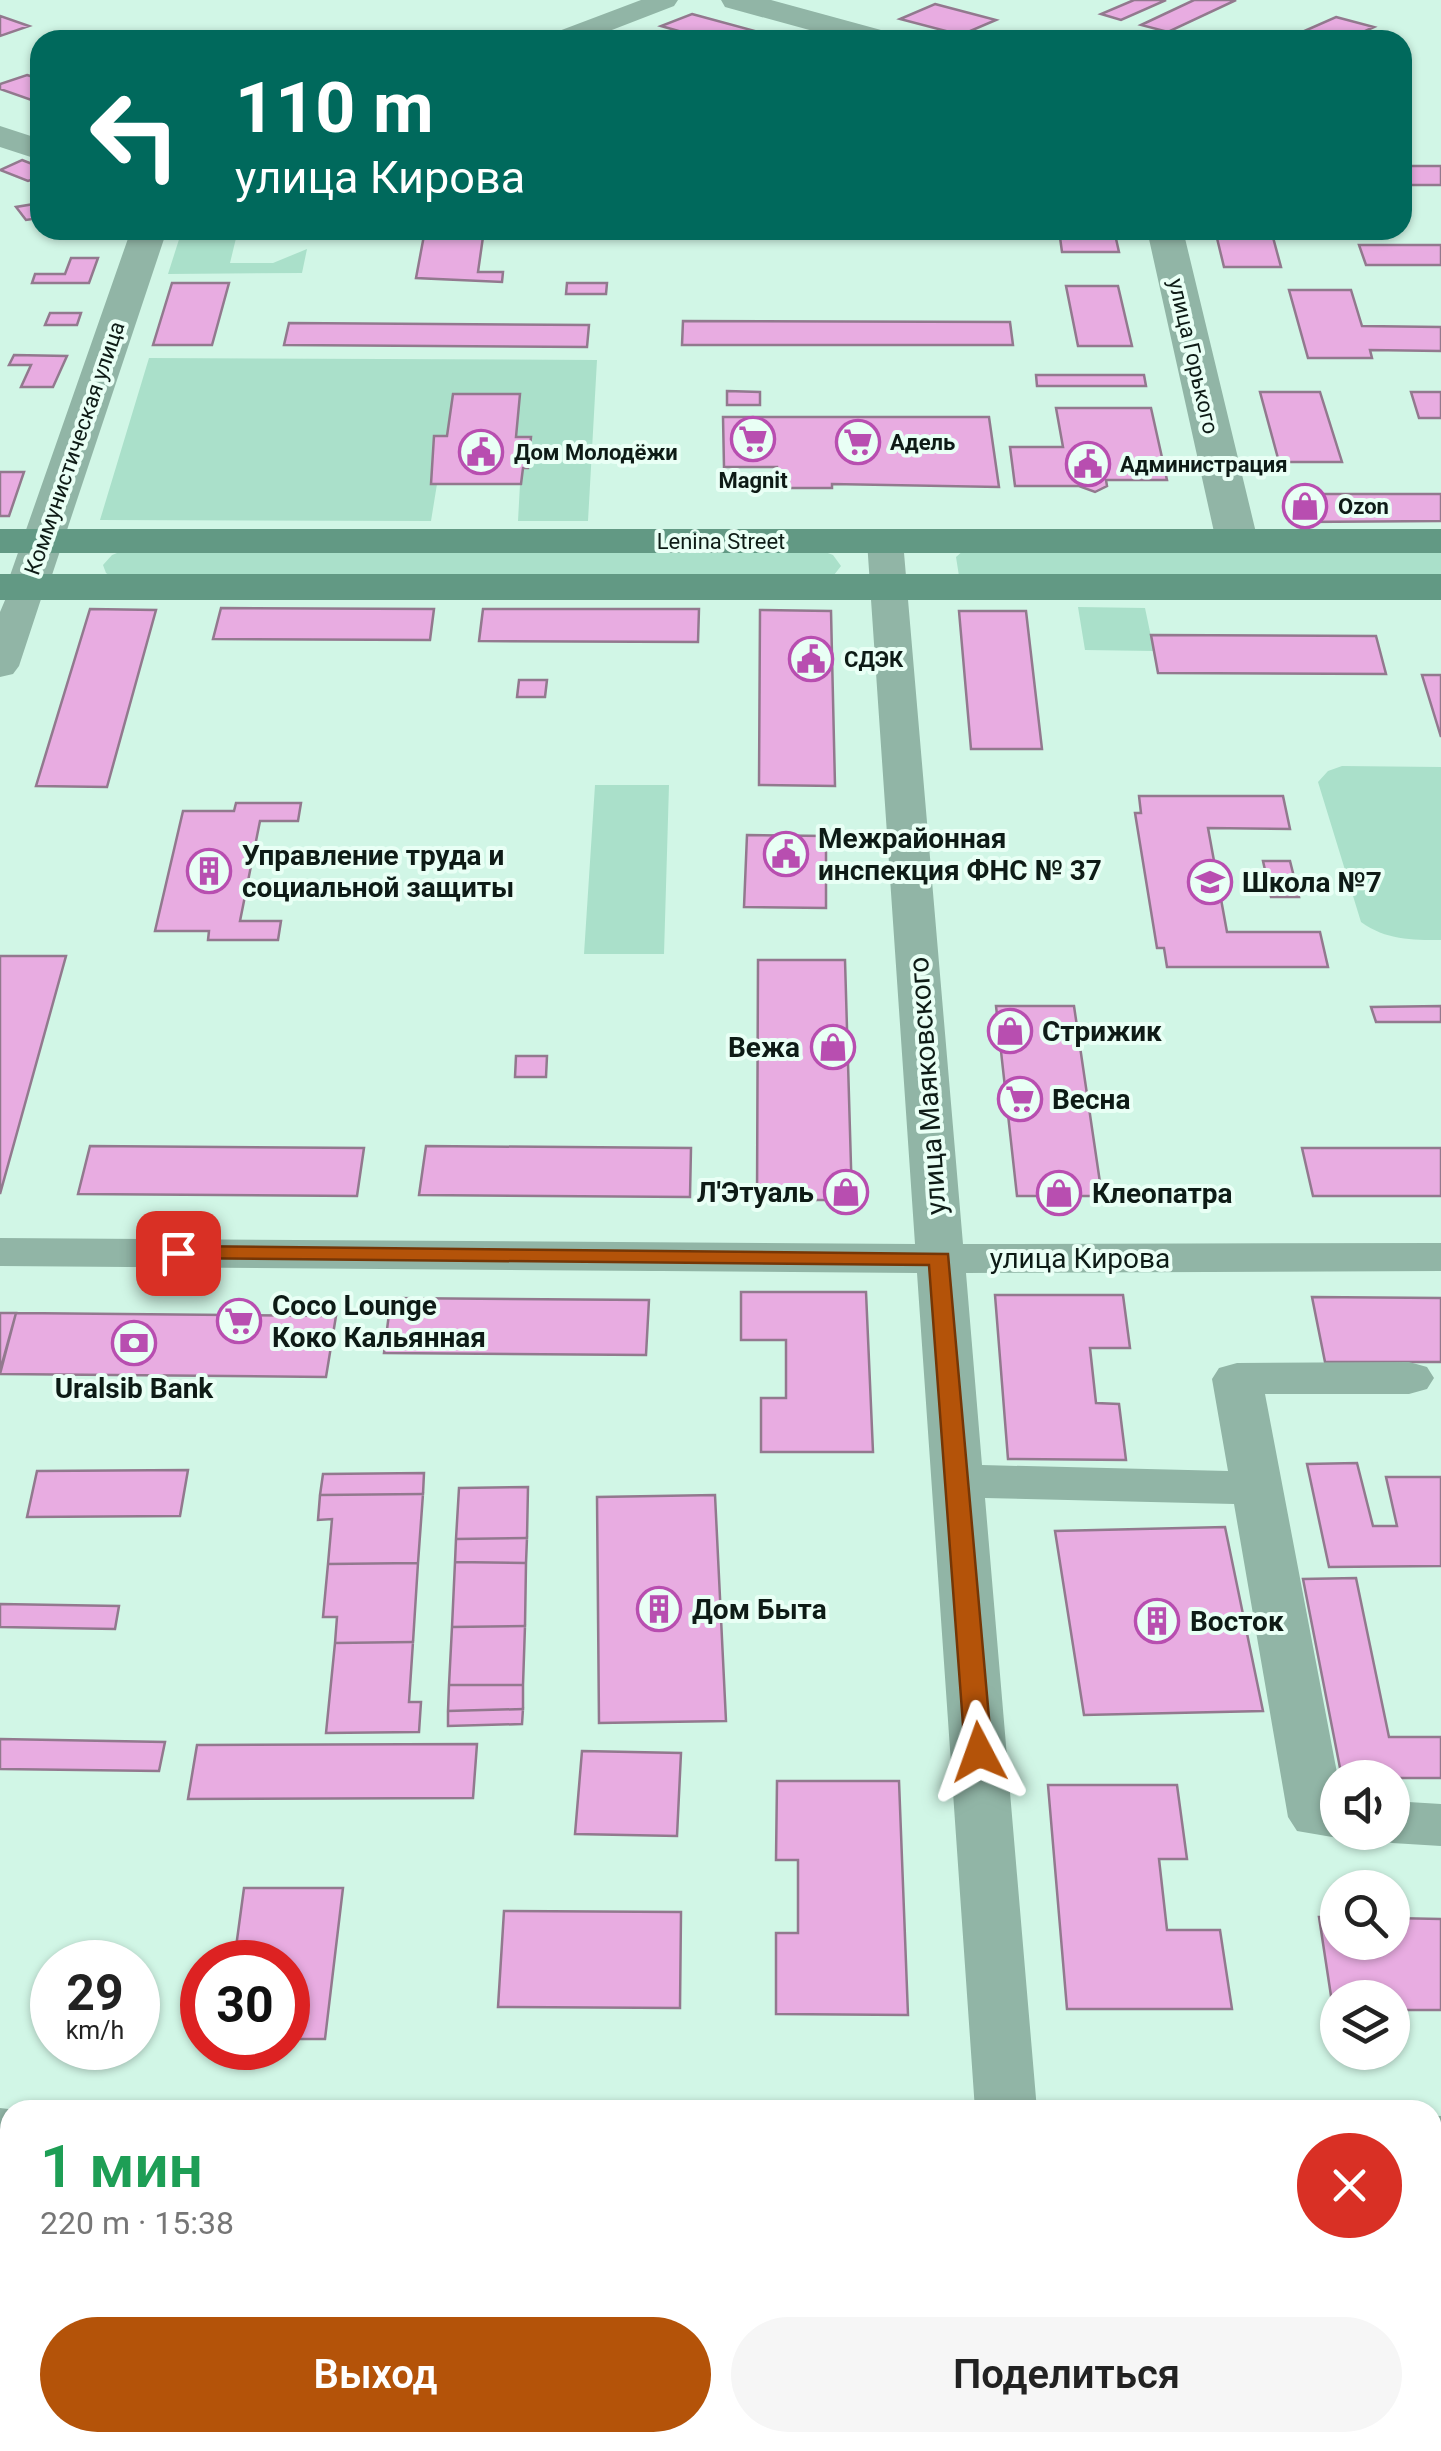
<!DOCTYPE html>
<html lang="ru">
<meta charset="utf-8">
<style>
:root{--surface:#fff;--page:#f6f6f6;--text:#222;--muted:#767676;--accent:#b45309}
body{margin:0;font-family:Roboto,sans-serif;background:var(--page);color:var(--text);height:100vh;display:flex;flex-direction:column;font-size:38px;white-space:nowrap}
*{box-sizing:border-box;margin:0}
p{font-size:32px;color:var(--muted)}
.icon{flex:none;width:55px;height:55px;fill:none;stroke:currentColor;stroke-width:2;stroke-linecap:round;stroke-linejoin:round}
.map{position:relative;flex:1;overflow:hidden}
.drawer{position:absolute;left:0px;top:2100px;width:1442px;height:352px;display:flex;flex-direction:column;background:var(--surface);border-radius:30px 30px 0 0;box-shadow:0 2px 8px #0004}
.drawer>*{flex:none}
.banner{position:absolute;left:30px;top:30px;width:1382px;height:210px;border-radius:30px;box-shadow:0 2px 8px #0004;background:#00695c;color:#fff;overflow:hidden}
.tools{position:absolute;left:1320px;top:1760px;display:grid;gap:20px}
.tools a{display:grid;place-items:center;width:90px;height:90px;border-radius:50%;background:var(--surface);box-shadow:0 2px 8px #0004;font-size:50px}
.speed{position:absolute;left:30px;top:1940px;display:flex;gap:20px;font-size:50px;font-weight:700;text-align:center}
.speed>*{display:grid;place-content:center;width:130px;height:130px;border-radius:50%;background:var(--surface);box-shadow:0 2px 8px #0004;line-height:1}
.speed small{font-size:25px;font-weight:400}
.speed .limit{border:15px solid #d22;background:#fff;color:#111}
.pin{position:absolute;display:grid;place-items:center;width:85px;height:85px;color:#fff;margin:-42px;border-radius:20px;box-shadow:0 5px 15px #0006}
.me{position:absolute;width:110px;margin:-55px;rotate:356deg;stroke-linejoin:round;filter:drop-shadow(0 0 8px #0008)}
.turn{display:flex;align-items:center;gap:35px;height:210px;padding:0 40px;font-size:45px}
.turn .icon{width:130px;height:130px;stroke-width:2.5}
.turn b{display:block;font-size:70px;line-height:85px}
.round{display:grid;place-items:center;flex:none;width:105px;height:105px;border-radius:52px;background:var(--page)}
.head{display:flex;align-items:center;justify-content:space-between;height:170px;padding:0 40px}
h1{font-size:60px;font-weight:600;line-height:75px;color:#1e9e55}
.primary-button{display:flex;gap:20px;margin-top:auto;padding:20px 40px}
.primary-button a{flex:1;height:115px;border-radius:60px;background:var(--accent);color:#fff;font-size:40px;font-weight:600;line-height:115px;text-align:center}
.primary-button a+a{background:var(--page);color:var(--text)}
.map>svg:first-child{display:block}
.green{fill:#aae0ca}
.building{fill:#e8ace1;stroke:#92798e;stroke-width:2.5}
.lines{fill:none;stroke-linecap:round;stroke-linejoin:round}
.minor{fill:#91b5a6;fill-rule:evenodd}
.tertiary{fill:#91b5a6;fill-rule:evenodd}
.secondary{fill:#629984;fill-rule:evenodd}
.route{fill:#b45309;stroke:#753606;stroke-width:2.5}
.labels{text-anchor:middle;stroke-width:8;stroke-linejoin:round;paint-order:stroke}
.far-street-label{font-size:22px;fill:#0e1b16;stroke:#e9fff5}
.far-poi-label{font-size:22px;font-weight:bold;fill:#0e1b16;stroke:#e9fff5;text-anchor:start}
.poi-label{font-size:28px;font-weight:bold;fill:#0e1b16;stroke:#e9fff5;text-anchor:start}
.street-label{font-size:28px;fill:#0e1b16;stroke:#e9fff5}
</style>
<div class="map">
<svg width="1441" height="2451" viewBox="0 0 1441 2451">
<rect width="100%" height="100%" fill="#d1f6e6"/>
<path class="green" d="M182,230H238L230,263H273L307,249L302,273L168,274Z
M149,358L597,360L588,521H518L520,484H437L431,521L100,520Z
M815,548L833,555L841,566L834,575L115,579L106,573L103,565L112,555L127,549Z
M1441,548V583L959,576L956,557L964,550Z
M1078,607L1145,608L1154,651L1085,650Z
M1342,766L1441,767V940C1411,940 1386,940 1361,922L1318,782L1328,771Z
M595,785H669L664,954H584Z
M680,2443L1419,2442L1421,2451H680Z"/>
<path class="building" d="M1134,0H1166L1121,20L1101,14Z
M1194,0H1236L1168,32L1141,25Z
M935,4L996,20L961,35L900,19Z
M692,14L777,37L710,40L661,26Z
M0,16L29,26L0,36Z
M1336,17L1374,27L1346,40H1284Z
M27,75L40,79V103L0,89V84Z
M22,160L40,167L35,173L40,177L28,181L0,170Z
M1402,166H1441V185H1402Z
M40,203V218L26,220L16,207Z
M425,230H484L478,272H503L502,282L416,278Z
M1059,230H1114L1119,252H1062Z
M1215,230H1271L1281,267H1224Z
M1359,245H1441V265H1366Z
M71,258H98L89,283H32L35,274H65Z
M172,283H229L212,345H153Z
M567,283H607L606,294H566Z
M1066,286H1118L1132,346H1078Z
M1289,290H1351L1362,326L1441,327V351L1370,350L1372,358H1308Z
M50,313H81L77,325H45Z
M683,321L1010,322L1013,345H682Z
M289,323L589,325L587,347L284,345Z
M14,355L67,356L53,387H21L31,365H9Z
M1036,375H1144L1146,386H1037Z
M727,391L760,392V405H727Z
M1260,392H1320L1342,462H1279Z
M1411,392H1441V418H1419Z
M453,394H520L516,437H531L528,468H523L521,484H431L434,436H447Z
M1056,408H1151L1167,480H1106L1107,486L1095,492L1079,486H1015L1010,447H1063Z
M723,417H989L999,487L832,484V488H777V467H724Z
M0,472H24L9,516H0Z
M1294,494H1441V521L1302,522Z
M221,608L434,609L430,640L213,639Z
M90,609L156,610L107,787L36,786Z
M483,609H699L698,642L479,641Z
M760,610L831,611L835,786L759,785Z
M959,611H1026L1042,749H971Z
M1151,635L1376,636L1386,674L1158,673Z
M1422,675H1441V737Z
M519,680H547L545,697H517Z
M1139,796H1283L1290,829L1208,828L1227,932H1320L1328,967H1167L1164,948H1157L1135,813H1141Z
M236,803H301L298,821H260L240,921H281L278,940H208L209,931H155L183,811H234Z
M747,835L826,836V908L744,907Z
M1263,861H1290L1299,897H1271Z
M0,956H66L0,1194Z
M758,960H845L852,1200H757Z
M996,1006H1074L1102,1196H1017Z
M1441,1006V1022H1376L1371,1007Z
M516,1056H547L546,1077H515Z
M90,1146L364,1148L357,1196L78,1194Z
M426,1146L691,1148L690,1197L419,1195Z
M1302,1148H1441V1196H1313Z
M741,1292H866L873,1452H761V1398H786V1340H741Z
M995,1295H1123L1130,1348H1090L1096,1403L1119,1404L1126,1460L1008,1459Z
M1312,1297L1441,1298V1362H1325Z
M391,1298L649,1300L646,1355L384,1353Z
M0,1313H16L0,1371Z
M16,1313L336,1316L326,1377L0,1374Z
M1357,1463L1373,1526H1397L1386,1477H1441V1566L1329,1567L1307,1464Z
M188,1470L180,1516L27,1517L37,1471Z
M424,1473L423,1494L320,1495L323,1474Z
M528,1487L527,1538L456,1539L459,1488Z
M423,1494L418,1563L328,1564L332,1519L318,1520L320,1495Z
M715,1495L726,1721L599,1723L597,1497Z
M1225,1527L1263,1711L1084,1715L1055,1531Z
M527,1538L526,1563L455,1562L456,1539Z
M455,1562L526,1563L525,1626L452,1627Z
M418,1563L413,1642L335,1643L337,1617H323L328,1564Z
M1356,1578L1389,1737H1441V1778H1342L1303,1579Z
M0,1604L119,1606L115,1629L0,1627Z
M525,1626L523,1685H449L452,1627Z
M413,1642L409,1702H421L419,1732L326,1733L335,1643Z
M449,1685H523V1709L448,1711Z
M523,1709L522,1724L448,1726V1711Z
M0,1739L165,1742L159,1771L0,1769Z
M477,1744L473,1798L188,1799L197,1745Z
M582,1751L681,1753L677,1836L575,1834Z
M777,1781H899L908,2015L776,2014V1933H798V1860H776Z
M1048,1785H1177L1187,1859H1159L1167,1930H1220L1232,2009H1067Z
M244,1888H343L325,2039H288V1962H234Z
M504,1911L681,1912L680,2008L498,2007Z
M1319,1917L1338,1918V1942H1392V1918L1441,1919V2010H1392V1998H1338V2009H1333Z
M10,2400V2442H102L100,2451H0V2401Z
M400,2442H475V2451H400Z"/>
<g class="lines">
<path class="minor" d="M641,0H678L674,6L586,40H547L551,34Z
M885,530L898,533L903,541L963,1244L1441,1243V1271L966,1273L982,1465L1228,1471L1212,1379L1219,1368L1237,1363L1409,1362L1427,1367L1434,1378L1427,1389L1409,1394H1265L1338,1778V1832H1358L1338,1838L1297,1831L1288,1817L1234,1504L985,1498L1037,2110H975L917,1273L0,1266V1238L915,1244L867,541L872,533Z
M27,576L40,579L45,587L19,666L13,674L0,677V612L14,579Z
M1392,1801L1441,1804V1846L1392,1843L1372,1837L1369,1832H1392Z
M1432,2165L1441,2168V2265L1432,2262Z
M564,2442H632V2451H564Z"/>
<path class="tertiary" d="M721,0H771L892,33L897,40H846L725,7Z
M0,126L40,139V160L0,147Z
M131,230H167L48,587L42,596L27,600L12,596L6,587Z
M1147,230H1183L1258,541L1252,550L1237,553L1222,550L1216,541Z
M0,2108L17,2110H10V2164H0Z
M1432,2116H1441V2174H1432Z"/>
<path class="secondary" d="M0,529H1441V553H0Z
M0,574H1441V600H0Z"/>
</g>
<path class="route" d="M178,1246L948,1254L992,1752L988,1759H969L965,1752L929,1265L170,1258L167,1253L170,1248Z"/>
<defs>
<symbol id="supermarket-ring" viewBox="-11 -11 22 22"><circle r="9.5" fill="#e9fff5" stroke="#b84eb0" stroke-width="1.5"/><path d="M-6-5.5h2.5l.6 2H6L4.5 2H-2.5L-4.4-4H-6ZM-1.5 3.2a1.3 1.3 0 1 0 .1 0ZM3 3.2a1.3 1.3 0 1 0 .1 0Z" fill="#b84eb0"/></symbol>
<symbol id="civic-ring" viewBox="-11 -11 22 22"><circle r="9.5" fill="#e9fff5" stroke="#b84eb0" stroke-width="1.5"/><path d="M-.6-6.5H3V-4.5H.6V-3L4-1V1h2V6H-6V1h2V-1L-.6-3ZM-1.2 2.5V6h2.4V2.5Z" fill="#b84eb0"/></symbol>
<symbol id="shop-ring" viewBox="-11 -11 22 22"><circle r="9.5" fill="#e9fff5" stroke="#b84eb0" stroke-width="1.5"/><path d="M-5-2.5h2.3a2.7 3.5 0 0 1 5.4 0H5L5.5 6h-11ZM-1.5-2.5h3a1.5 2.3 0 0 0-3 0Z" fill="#b84eb0"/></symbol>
<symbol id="building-ring" viewBox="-11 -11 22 22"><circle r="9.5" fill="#e9fff5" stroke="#b84eb0" stroke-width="1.5"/><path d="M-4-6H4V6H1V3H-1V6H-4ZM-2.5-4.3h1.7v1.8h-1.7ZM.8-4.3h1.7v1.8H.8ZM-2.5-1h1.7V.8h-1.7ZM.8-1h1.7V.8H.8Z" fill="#b84eb0"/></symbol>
<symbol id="school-ring" viewBox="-11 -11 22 22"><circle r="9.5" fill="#e9fff5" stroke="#b84eb0" stroke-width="1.5"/><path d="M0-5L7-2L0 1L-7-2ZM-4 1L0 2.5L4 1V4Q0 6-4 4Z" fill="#b84eb0"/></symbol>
<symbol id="bank-ring" viewBox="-11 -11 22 22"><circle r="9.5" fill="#e9fff5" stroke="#b84eb0" stroke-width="1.5"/><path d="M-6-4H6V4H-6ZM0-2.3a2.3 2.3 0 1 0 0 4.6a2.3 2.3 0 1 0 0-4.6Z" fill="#b84eb0"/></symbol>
</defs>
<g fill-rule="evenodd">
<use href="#supermarket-ring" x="728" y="414" width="50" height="50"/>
<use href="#supermarket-ring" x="833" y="417" width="50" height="50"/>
<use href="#civic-ring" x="456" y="427" width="50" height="50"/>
<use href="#civic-ring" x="1063" y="439" width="50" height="50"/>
<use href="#shop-ring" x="1280" y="481" width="50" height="50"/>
<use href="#civic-ring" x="786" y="634" width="50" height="50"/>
<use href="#civic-ring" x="761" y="829" width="50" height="50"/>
<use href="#building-ring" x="184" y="846" width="50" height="50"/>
<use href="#school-ring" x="1185" y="857" width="50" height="50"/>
<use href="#shop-ring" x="985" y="1006" width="50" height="50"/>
<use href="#shop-ring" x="808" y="1022" width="50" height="50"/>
<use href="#supermarket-ring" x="995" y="1074" width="50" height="50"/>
<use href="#shop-ring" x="821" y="1167" width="50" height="50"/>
<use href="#shop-ring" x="1034" y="1168" width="50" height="50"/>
<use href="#supermarket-ring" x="214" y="1296" width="50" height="50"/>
<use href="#bank-ring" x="109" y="1318" width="50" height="50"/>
<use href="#building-ring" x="634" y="1584" width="50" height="50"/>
<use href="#building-ring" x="1132" y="1596" width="50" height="50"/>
</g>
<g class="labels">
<g class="far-street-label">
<text transform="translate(1194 356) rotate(77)" y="8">улица Горького</text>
<text transform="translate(74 448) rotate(-71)" y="8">Коммунистическая улица</text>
<text x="721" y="549">Lenina Street</text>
</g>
<g class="far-poi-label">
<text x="890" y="450">Адель</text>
<text x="514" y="460">Дом Молодёжи</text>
<text x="1120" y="472">Администрация</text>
<text x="753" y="488" text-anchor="middle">Magnit</text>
<text x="1338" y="514">Ozon</text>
<text x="844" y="667">СДЭК</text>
</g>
<g class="poi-label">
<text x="818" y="848">Межрайонная<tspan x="818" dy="32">инспекция ФНС № 37</tspan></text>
<text x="242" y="865">Управление труда и<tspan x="242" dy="32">социальной защиты</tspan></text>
<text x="1242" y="892">Школа №7</text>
<text x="1042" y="1041">Стрижик</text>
<text x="800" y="1057" text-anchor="end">Вежа</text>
<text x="1052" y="1109">Весна</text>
<text x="814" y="1202" text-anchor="end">Л'Этуаль</text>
<text x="1092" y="1203">Клеопатра</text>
<text x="272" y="1315">Coco Lounge<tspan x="272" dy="32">Коко Кальянная</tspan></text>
<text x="134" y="1398" text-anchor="middle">Uralsib Bank</text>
<text x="692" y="1619">Дом Быта</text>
<text x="1190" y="1631">Восток</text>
</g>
<g class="street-label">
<text transform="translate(927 1086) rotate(-94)" y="10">улица Маяковского</text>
<text x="1080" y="1268">улица Кирова</text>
</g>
</g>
</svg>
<div class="tools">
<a><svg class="icon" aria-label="sound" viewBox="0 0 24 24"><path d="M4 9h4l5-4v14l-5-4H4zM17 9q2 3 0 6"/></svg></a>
<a><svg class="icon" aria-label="search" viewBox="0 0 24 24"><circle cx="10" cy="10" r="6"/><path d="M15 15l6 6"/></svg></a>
<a><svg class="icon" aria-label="layers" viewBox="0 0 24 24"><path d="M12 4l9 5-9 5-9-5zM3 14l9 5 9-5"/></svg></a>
</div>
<div class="speed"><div>29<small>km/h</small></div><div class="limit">30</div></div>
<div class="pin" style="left:178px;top:1253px;background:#d93025"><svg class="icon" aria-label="arrive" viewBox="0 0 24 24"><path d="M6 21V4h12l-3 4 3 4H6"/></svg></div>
<svg class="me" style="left:979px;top:1752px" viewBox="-20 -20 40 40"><path d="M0-17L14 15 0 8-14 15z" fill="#b45309" stroke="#fff" stroke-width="4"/></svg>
<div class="banner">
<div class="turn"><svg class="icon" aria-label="left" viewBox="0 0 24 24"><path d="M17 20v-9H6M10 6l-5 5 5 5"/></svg><div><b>110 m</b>улица Кирова</div></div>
</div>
<section class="drawer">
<div class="head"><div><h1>1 мин</h1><p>220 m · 15:38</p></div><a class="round" style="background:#d93025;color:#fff"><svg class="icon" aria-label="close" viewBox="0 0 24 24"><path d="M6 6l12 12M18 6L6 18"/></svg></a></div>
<div class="primary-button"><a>Выход</a><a>Поделиться</a></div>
</section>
</div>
